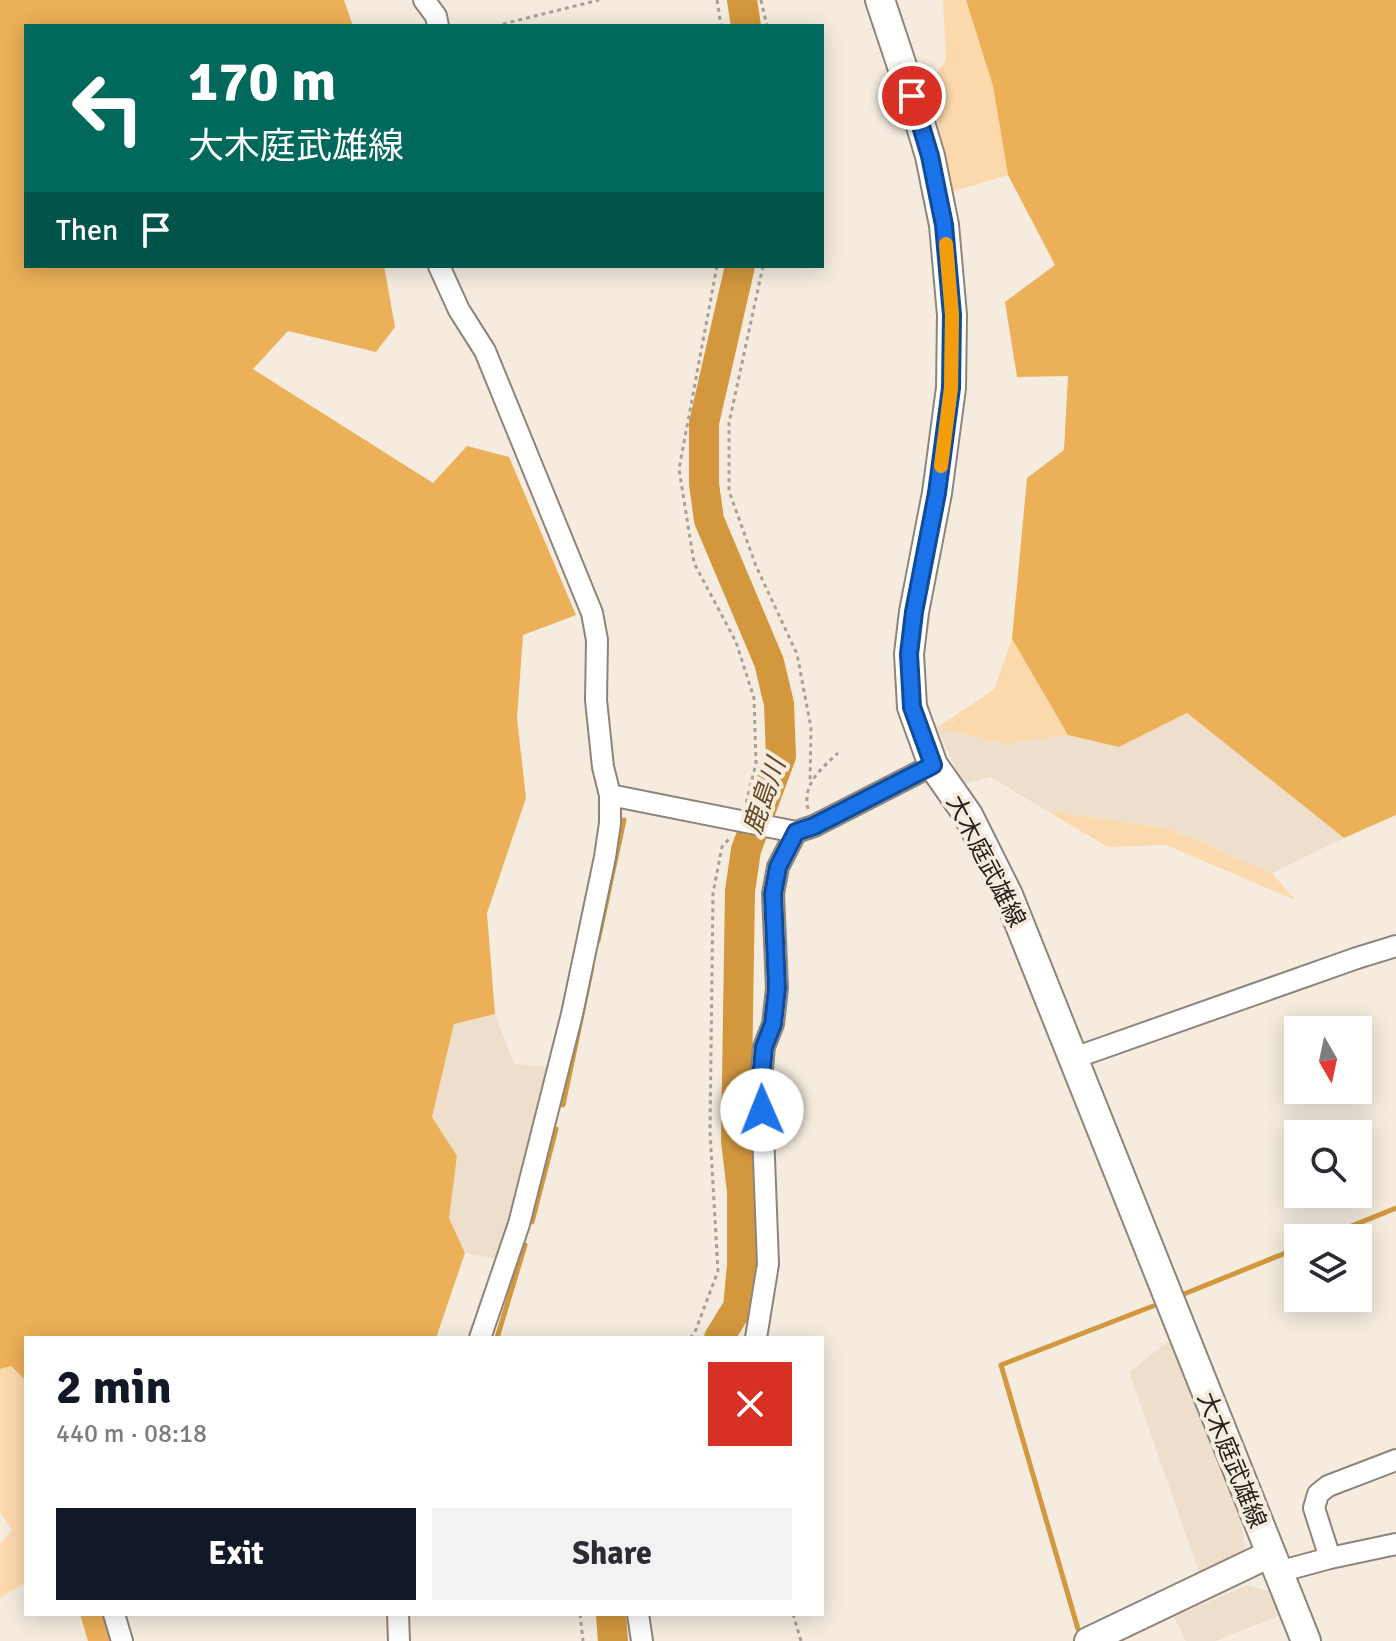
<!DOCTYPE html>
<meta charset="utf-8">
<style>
:root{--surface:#fff;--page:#f2f2f3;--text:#2b2b33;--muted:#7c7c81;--accent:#111827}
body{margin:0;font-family:Signika,"Noto Sans JP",sans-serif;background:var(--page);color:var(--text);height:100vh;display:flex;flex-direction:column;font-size:30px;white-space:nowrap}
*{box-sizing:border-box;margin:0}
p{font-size:26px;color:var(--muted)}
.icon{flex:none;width:44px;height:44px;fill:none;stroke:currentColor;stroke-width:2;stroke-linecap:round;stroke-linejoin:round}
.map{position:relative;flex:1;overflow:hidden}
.panel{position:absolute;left:24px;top:1336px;width:800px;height:280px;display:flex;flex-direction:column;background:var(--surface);border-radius:0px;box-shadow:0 4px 20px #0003}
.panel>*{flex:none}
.guide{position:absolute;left:24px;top:24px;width:800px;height:244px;border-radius:0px;box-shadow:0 4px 20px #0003;background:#00695c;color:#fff;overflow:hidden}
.needle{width:52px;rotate:171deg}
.controls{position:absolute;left:1284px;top:1016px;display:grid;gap:16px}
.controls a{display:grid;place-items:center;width:88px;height:88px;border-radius:0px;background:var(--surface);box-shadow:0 4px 20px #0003;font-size:40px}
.pin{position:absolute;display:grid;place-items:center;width:68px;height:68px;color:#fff;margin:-34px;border:4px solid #fff;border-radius:50%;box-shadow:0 2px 8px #0007}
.me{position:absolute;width:88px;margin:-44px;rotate:359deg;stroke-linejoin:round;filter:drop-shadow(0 0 6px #0008)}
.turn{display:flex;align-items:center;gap:28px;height:168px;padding:0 32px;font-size:36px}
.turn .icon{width:104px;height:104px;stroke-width:2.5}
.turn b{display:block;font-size:56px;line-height:68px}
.then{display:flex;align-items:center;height:76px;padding:0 32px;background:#0003;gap:16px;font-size:30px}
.round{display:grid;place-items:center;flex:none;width:84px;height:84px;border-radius:0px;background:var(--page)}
.headline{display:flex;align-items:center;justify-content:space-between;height:136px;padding:0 32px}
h1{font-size:48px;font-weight:800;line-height:60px;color:var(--accent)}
.cta{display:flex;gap:16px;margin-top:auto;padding:16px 32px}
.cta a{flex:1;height:92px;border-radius:0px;background:var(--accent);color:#fff;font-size:32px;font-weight:800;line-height:92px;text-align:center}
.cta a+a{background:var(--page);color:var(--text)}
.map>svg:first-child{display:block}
.built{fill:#eddfcc}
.green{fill:#fbd9ad}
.forest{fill:#ecb058}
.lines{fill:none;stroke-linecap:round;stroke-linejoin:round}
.stream{stroke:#d3983e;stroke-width:5}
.river{stroke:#d3983e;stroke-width:30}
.minor-casing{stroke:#8e857a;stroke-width:24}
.tertiary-casing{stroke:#8e857a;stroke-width:30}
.secondary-casing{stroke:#8e857a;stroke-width:32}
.path{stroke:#a8a097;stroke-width:3;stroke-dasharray:4 4;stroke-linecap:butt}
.minor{stroke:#fff;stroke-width:20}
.tertiary{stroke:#fff;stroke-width:26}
.secondary{stroke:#fff;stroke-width:28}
.route-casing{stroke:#114b97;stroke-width:20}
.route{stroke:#1a73e8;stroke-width:14}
.slow{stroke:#f59e0b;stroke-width:14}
.labels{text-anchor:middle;stroke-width:8;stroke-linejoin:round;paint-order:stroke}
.street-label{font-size:24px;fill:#24201c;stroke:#f5ecdf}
.water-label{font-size:26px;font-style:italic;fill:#634925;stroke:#f5ecdf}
</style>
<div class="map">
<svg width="1396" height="1641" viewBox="0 0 1396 1641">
<rect width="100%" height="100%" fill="#f5ecdf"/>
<path class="built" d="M1187,713L1344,838L1272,873L1167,828L1047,811L991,777L963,784L937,728L1007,744L1068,735L1119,747Z
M495,1014L514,1064L553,1067L498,1259L465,1253L449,1218L457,1156L432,1117L454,1024Z
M1170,1340L1241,1515L1245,1549L1232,1565L1201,1578L1129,1372Z
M1247,1585L1269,1591L1281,1615L1215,1641H1186L1174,1617Z"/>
<path class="green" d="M943,0H966L993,86L1008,175L952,192L930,84L946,60Z
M1012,639L1068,735L1007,744L937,728L994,689Z
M1047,811L1167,828L1272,873L1295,900L1166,845L1108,847Z
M10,1366L26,1381V1582L0,1598V1544L12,1530L0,1512V1369Z"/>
<path class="forest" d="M0,0H344L353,26H26V266H384L395,327L376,352L288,331L253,369L433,483L467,446L509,457L576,615L523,635L517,718L526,798L487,913L495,1014L454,1024L432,1117L457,1156L449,1218L465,1253L436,1338H26V1381L11,1366L0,1369Z
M966,0H1396V815L1344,838L1187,713L1119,747L1068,735L1012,639L1027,478L1064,450L1068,376L1017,377L1005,302L1055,265L1008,175L993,86Z
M80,1614H103L112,1641H88Z"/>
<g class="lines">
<path class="stream" d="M598,941L624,820
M563,1105L592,967
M532,1222L556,1129
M1322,1238L1396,1208
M1184,1294L1298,1248
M497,1338L525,1245
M1078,1629L1001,1365L1153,1306"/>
<path class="river" d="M742,0L746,26
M719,1338L738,1307L742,1266V1191L736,1141L740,891L746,850L781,756L779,704L769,662L709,520L704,484V423L740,266
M611,1614L613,1641"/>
<defs>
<path id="minor" d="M424,0L436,16L438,26
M439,266L459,310L485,351L592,613L597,640L596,700L603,767L610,795V823L605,857L572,1014L519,1224L480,1338
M610,795L796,832L814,826L933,765
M1074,1058L1357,958L1396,946
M756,1338L768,1264L761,1079L764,1047L773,1024L777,988L773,894L778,867L796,832
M1330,1558L1314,1508L1318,1494L1328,1486L1396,1460
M1278,1572L1330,1558L1396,1544
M114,1614L122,1641
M398,1614L399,1641
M638,1614L642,1641"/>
<path id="tertiary" d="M1088,1641L1270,1554"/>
<path id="secondary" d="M880,0L912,96L930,156L944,225L952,315L951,388L937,493L914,612L909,654L912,707L933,765L968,815L1008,895L1306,1641"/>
</defs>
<use href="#minor" class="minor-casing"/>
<use href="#tertiary" class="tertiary-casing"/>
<use href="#secondary" class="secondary-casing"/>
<path class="path" d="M717,0L721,26
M761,0L767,26
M495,26L599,0
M717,266L679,469L694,563L736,642L754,698L756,763L746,804
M763,266L729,423V491L756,566L797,654L811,728L810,781
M808,809C802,784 821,769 838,753
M690,1338L695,1332L718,1271L710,1132L713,893L722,847L729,839
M580,1614L583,1641
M793,1614L801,1641"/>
<use href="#minor" class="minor"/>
<use href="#tertiary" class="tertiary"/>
<use href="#secondary" class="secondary"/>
</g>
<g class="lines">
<defs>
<path id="route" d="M762,1110L761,1079L764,1047L773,1024L777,988L773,894L778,867L796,832L814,826L933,765L912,707L909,654L914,612L937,493L951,388L952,315L944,225L930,156L912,96"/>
</defs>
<use href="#route" class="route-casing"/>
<use href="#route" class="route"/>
<path class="slow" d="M941,466L951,388L952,315L946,244"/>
</g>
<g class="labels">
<g class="street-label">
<text transform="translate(986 861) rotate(63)" y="8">大木庭武雄線</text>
<text transform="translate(1232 1460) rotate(68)" y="8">大木庭武雄線</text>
</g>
<g class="water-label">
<text transform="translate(764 796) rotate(-71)" y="9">鹿島川</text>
</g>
</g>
</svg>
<div class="controls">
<a><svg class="needle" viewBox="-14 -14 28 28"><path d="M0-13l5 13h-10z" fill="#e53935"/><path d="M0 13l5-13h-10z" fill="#7c7c81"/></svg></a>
<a><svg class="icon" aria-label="search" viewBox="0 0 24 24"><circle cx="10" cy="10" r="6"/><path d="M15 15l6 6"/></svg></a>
<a><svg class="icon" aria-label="layers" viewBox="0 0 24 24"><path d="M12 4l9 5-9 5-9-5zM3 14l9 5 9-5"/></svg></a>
</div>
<div class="pin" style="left:912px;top:96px;background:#d93025"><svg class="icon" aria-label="arrive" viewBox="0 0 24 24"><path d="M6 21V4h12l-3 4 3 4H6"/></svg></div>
<svg class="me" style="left:762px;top:1110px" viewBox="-20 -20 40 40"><circle r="19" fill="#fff"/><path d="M0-13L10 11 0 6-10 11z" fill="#1a73e8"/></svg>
<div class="guide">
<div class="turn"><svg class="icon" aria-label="left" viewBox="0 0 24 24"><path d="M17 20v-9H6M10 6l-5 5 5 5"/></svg><div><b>170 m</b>大木庭武雄線</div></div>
<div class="then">Then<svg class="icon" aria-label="arrive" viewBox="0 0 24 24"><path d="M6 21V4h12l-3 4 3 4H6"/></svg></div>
</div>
<section class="panel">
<div class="headline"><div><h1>2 min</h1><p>440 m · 08:18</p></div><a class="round" style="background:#d93025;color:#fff"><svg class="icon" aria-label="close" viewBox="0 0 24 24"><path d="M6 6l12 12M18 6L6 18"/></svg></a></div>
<div class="cta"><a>Exit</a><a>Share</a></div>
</section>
</div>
